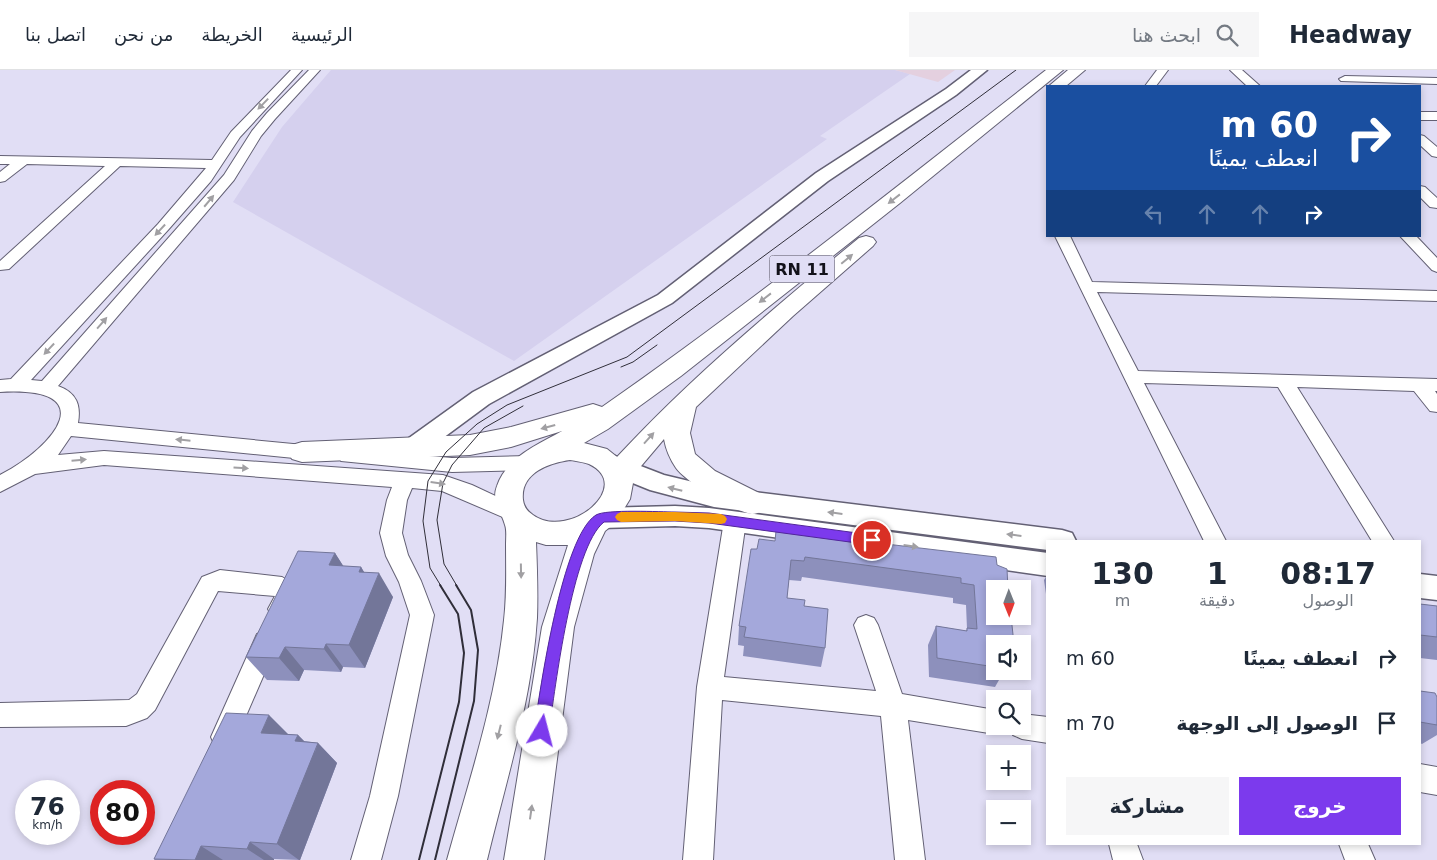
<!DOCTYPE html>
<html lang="ar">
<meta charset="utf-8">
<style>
:root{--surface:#fff;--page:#f6f6f7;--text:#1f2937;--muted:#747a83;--line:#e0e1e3;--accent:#7c3aed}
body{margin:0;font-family:"DejaVu Sans","Noto Sans Arabic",sans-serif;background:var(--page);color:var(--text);direction:rtl;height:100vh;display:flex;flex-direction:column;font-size:19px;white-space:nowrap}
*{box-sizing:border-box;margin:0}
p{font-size:16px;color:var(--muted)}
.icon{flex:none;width:28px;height:28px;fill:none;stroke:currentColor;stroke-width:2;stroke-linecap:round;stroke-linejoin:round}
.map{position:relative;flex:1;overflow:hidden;direction:ltr}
.drawer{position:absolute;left:1046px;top:470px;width:375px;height:305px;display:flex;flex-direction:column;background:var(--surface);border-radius:0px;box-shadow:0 2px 8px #0003;direction:rtl}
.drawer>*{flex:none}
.top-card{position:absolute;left:1046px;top:15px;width:375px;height:152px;border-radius:0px;box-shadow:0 2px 8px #0003;direction:rtl;background:#1a4fa0;color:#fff;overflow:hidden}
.needle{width:32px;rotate:179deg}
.fabs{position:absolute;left:986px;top:510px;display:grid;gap:10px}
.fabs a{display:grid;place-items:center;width:45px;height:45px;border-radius:0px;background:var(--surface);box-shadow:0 2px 8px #0003;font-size:25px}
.speed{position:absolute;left:15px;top:710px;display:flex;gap:10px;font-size:25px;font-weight:700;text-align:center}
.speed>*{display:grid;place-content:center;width:65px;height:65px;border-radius:50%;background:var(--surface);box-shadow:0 2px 8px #0003;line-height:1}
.speed small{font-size:12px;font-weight:400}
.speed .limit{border:8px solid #d22;background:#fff;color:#111}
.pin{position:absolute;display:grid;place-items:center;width:42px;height:42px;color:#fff;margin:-21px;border:2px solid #fff;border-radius:50%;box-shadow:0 1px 5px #0007}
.me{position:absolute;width:55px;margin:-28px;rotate:8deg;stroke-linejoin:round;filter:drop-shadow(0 0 4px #0008)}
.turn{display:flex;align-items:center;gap:18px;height:105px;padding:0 20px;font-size:22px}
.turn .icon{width:65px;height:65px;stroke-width:2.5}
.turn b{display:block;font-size:35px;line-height:42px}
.lanes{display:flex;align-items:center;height:48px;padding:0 20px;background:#0003;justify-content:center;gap:25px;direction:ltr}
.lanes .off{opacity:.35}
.eta{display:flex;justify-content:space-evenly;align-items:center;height:85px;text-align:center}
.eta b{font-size:30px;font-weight:700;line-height:35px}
.cta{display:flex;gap:10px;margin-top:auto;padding:10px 20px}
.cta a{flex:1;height:58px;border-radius:0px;background:var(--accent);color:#fff;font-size:20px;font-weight:700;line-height:58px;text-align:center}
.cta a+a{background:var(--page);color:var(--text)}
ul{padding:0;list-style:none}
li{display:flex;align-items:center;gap:15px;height:65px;padding:0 20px}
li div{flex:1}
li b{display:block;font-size:19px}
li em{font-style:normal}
header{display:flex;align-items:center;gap:30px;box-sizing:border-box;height:70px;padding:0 25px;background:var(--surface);border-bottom:1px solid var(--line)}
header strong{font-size:24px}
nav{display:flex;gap:28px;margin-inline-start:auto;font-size:18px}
.search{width:350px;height:45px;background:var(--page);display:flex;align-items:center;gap:12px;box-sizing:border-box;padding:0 18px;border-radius:0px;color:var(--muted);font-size:19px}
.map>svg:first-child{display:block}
.built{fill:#d5d0ee}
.medical{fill:#e4d0df}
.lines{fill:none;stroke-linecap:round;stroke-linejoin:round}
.minor-casing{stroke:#636074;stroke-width:2}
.tertiary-casing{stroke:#636074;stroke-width:3}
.trunk-casing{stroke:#636074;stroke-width:2}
.minor{fill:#fff;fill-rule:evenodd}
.tertiary{fill:#fff;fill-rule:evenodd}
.trunk{fill:#fff;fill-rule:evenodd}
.tram-far1{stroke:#302e39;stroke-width:1}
.tram{stroke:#302e39;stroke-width:2}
.wall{fill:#8d90bc}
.shaded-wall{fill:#737699}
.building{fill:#a4a8db;stroke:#737699}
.oneway{fill:#a1a0a3}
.route{fill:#7c3aed;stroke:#51269a}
.slow{fill:#f59e0b}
.labels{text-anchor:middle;stroke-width:4;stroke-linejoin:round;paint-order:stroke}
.shield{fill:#e1def5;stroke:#514f5c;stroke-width:1}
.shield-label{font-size:16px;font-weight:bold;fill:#13121a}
</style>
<header>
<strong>Headway</strong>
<div class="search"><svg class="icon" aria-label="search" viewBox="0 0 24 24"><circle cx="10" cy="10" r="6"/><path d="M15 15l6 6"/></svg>ابحث هنا</div>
<nav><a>الرئيسية</a><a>الخريطة</a><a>من نحن</a><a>اتصل بنا</a></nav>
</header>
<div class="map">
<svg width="1437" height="790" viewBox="0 0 1437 790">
<rect width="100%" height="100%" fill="#e1def5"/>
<path class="built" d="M331,0H895L910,4L820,66L827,69L514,291L233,132L282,57Z"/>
<path class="medical" d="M895,0H955L938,12Z"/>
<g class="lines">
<defs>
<path id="minor" d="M291,0H302L240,67L211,111L168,160L31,310L42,311L224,105L252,61L267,43L309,0H320L275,49L261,66L234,110L58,316C77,323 81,335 78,353L314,376L321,378L324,383L321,388L314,390L71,366L58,385L104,381L443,405L472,415L519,437L523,443L519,449L512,451L442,421L412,418L407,430L402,463L408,485L421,511L434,545L398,726L381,790H351L370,726L410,545L399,512L386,486L380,463L387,430L392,417L104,395L35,404L0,422V405C56,376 103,316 0,322V310L11,309L158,154L206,98L120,96L9,199L0,200V191L105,96L27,94L5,111L0,112V102L10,94H0V86L212,90L231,62Z
M1157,0H1168L1156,16H1145Z
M1230,0H1242L1260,16H1247Z
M1345,6L1437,8V14L1341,11L1339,9Z
M1420,42H1437V50H1420Z
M1420,65L1424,66L1437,77V87L1432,86L1420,75Z
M1420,116L1425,117L1437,128V138L1430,137L1420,127Z
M1055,166H1070L1092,212L1437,221V231L1097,222L1138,301L1437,309V321H1435L1437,324V342L1430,341L1414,321L1297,317L1394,471H1372L1278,317L1144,313L1226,471H1204Z
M1400,166H1416L1437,188V202L1432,200Z
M348,379L452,388L528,386L535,388L538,393L535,398L528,400L452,402L341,391L338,386L341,381Z
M735,443L743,445L746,451L724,607L876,621L854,555L858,548L866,545L874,548L878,555L902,624L995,640V656H1006L1004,661L995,664L908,650L925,790H895L881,646L722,630L713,790H683L697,617L724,451L727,445Z
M220,500L282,507L296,515L299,522L288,546L280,549L272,546L268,539L275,526L218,521L155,640L147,648L126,656L0,657V633L129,630L137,624L202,507Z
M266,561L275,564L278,572L233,676L224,680L215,676L211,667L257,564Z
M1022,644L1048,647V673L1022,669L1013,665L1009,656H1022Z
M1420,694L1437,697V725L1420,722Z
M1109,774H1137L1143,790H1113Z
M1339,774H1368L1375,790H1345Z"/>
<path id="tertiary" d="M971,0H987L956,25L828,111L672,233L489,334L420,385L411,388L402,385L399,379L402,373L473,322L658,225L816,103L946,19Z
M607,383L664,405L714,417L1062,460L1072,463L1076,471H1048V480L714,437L650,420L598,399L595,392L598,385Z
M675,436L709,438L1048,483V506L709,458L675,456L601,458L592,455L588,448L592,441L601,438Z
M1420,504L1437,506V530L1420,528Z"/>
<path id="trunk" d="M1046,0H1063L900,133L681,306L608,359L584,373L607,379L617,387C691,307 775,237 859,168L866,166L873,168L876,172L873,176L793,246L696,337L690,363L695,384L715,401L763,425L767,433L763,441C760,442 755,444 752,444C735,442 686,412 676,398C670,389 666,380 664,369L631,408L633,413L630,429L616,452L605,461L594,484L574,557L544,790H504L542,557L568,475H546L536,472C537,497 538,523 537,548C532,630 506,711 487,790H447C469,711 496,631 504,550C507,525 506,499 506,474C506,468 507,460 505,455C501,440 491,432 497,416C507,387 537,375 562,361L511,377L470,385L302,392L292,389L288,382L292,375L302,372L470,365L511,357L593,334L602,337C754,231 900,114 1046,0ZM570,390C576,391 583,392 589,394C635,416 569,471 533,445C527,441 524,437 523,430C520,403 549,393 570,390Z
M1068,0H1085L1066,16H1049Z"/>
</defs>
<use href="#minor" class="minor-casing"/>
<use href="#tertiary" class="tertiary-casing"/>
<use href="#trunk" class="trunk-casing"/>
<use href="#minor" class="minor"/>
<use href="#tertiary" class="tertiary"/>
<use href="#trunk" class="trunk"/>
<path class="tram-far1" d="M621,297L633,292L657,275
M441,516L430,498L423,451L428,411L446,382L477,354L507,335L627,287L1016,0
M457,516L444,494L437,450L443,413L452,395L484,358L523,336"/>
<path class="tram" d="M419,790L459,632L464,583L458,544L440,515
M435,790L474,631L478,580L471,540L456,515"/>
</g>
<path class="wall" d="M775,471L996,487L995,601H1005L1004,603H1003L995,617L929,607L928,575L936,556L966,561L967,559L966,535L953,533V528L802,507L801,511L789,510L787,528L804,536L825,578L821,597L743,586L744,576L738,575L739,556L757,479Z
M335,483L343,496L361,497L364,502L393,527L365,598L343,597L341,602L304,600L299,611L267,610L246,587Z
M1048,504V538L1044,510Z
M1420,534L1437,536V590L1420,588Z
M1420,621L1437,627V665L1422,674L1420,673Z
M288,664L298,665L304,671L318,673L337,693L300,790L274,789V790H155L154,789Z"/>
<path class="shaded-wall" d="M335,483L351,508L329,495Z
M361,497L373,517L379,503L393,527L365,598L349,575L359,502Z
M326,574L343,597L341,602L324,579Z
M285,577L304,600L299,611L279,588Z
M269,645L290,666L261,663Z
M298,665L315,682L318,673L337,693L300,790H299L277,774L295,671Z
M250,772L274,789V790H264L247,779Z
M201,776L223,790H195Z"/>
<path class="building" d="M776,461L996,487L997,495L1007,499L1008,519H995V546H1011L1014,574H995V597L937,588L936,556L967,561V558L977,559L974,515L961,513V508L805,487L804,491L791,490L787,528L805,530L804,536L828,539L825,578L744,567L746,557L739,556L751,479H757L759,469L775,471Z
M298,481L335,483L329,495L361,497L359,502L379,503L349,575L326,574L324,579L285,577L279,588L246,587Z
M1420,534L1437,536V567L1420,565Z
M1420,621L1435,623L1437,627V655L1420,652Z
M226,643L269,645L261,663L298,665L295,671L318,673L277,774L250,772L247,779L201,776L195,790L154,789Z"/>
<defs><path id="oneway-solid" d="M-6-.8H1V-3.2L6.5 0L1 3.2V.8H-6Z" transform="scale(1.25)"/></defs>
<g class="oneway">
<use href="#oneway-solid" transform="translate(263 34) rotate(134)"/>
<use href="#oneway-solid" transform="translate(894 129) rotate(142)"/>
<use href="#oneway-solid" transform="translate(209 131) rotate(-50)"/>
<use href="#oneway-solid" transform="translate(160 160) rotate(133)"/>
<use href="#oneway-solid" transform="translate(847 189) rotate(-40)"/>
<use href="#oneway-solid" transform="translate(765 228) rotate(142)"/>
<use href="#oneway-solid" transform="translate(102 253) rotate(-49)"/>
<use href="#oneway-solid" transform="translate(49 279) rotate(133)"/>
<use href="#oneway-solid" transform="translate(548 357) rotate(165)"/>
<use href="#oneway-solid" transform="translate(649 368) rotate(-48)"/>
<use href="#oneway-solid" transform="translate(183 370) rotate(-174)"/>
<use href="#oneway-solid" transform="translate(79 390) rotate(-5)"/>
<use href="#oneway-solid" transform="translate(241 398) rotate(4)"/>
<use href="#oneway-solid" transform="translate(438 413) rotate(8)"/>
<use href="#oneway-solid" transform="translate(675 419) rotate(-166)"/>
<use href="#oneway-solid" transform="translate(835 443) rotate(-173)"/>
<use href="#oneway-solid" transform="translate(1014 465) rotate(-173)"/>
<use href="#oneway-solid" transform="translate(911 476) rotate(8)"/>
<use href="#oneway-solid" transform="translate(521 501) rotate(89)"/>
<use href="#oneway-solid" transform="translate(499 662) rotate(104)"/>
<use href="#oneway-solid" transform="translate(531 742) rotate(-82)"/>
</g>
<path class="route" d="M675,442L709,443L872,465L876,467L878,470L876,474L872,475L709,453L675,451L604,452C572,477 555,619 549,661L547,666L542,669L537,666L534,661C540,620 562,466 596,445C606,439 661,442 675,442Z"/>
<path class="slow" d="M621,442H675L721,444L725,446L727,449L725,453L721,454L675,451L621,452L617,450L615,447L617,444Z"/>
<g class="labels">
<rect class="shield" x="769.5" y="185.5" width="65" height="27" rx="4"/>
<g class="shield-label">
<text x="802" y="205">RN 11</text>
</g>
</g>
</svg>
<div class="fabs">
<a><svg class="needle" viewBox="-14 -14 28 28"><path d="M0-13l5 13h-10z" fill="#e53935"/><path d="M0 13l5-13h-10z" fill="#747a83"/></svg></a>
<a><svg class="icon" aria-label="sound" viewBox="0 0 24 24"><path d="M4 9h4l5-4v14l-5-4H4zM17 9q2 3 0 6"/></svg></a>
<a><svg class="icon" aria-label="search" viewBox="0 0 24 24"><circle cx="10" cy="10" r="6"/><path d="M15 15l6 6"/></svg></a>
<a>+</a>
<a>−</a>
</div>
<div class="speed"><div>76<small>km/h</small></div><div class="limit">80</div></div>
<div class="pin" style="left:872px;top:470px;background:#d93025"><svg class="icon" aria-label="arrive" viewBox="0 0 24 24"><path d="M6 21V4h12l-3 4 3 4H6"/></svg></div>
<svg class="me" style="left:542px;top:661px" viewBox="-20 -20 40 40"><circle r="19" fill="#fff"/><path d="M0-13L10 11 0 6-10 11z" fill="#7c3aed"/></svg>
<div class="top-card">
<div class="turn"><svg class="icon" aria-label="right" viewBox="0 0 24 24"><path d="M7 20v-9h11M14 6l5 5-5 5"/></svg><div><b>60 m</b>انعطف يمينًا</div></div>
<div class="lanes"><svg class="icon off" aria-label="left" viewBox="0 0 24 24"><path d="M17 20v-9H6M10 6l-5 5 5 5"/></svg><svg class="icon off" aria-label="ahead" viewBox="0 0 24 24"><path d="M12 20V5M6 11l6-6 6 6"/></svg><svg class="icon off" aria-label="ahead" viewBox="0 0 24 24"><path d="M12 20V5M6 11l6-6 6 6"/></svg><svg class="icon" aria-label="right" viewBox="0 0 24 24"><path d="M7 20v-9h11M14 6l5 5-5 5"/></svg></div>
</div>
<section class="drawer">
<div class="eta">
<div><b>08:17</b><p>الوصول</p></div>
<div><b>1</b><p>دقيقة</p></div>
<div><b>130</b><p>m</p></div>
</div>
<ul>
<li><svg class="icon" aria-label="right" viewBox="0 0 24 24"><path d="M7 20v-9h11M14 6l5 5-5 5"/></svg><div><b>انعطف يمينًا</b></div><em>60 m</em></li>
<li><svg class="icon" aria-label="arrive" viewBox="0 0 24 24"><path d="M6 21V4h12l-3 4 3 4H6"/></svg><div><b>الوصول إلى الوجهة</b></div><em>70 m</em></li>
</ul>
<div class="cta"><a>خروج</a><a>مشاركة</a></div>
</section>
</div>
